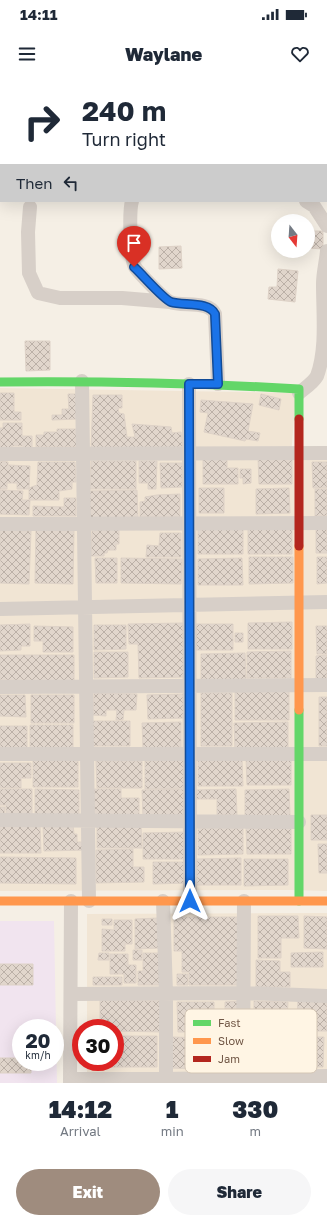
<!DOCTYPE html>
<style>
:root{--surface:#fff;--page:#f6f6f7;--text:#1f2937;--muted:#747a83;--accent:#9f8c7e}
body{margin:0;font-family:"Golos Text",sans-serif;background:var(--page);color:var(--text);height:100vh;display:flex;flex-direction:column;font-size:15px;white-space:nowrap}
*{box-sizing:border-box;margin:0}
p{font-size:13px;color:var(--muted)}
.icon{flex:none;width:22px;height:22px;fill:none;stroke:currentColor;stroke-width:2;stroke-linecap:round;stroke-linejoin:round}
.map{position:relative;height:1003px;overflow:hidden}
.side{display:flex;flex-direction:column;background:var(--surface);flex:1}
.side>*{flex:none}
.guide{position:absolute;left:0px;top:0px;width:327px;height:122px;box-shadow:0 4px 16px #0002;background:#fff;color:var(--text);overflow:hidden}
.needle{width:26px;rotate:163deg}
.fabs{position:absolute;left:271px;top:134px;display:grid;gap:8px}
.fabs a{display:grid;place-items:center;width:44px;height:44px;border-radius:50%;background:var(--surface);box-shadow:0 4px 16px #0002;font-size:20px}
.speed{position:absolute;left:12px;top:939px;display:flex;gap:8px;font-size:20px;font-weight:700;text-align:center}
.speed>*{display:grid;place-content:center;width:52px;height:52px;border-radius:50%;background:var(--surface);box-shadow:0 4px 16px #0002;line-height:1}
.speed small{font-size:10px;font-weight:400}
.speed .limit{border:6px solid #d22;background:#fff;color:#111}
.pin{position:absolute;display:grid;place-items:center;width:34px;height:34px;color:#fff;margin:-41px -17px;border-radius:50% 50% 50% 0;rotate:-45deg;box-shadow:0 0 4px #0007}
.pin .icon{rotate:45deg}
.me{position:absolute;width:44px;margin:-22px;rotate:0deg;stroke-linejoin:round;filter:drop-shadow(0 0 3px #0008)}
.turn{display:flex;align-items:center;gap:14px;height:84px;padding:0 16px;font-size:18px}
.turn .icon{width:52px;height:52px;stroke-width:2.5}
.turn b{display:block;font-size:28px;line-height:34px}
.then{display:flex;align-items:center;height:38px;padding:0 16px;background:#0003;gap:8px;font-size:15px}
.eta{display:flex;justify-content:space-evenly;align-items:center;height:68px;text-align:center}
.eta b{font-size:24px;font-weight:800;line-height:28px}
.button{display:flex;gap:8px;margin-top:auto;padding:8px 16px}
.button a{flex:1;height:46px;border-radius:24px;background:var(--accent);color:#fff;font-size:16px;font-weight:800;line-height:46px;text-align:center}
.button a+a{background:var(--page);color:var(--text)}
.status{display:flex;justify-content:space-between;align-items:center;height:28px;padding:0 20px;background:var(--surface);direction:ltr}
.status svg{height:11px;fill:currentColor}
header{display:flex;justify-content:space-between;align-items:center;height:52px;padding:0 16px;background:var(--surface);font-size:18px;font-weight:800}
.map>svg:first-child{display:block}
.residential{fill:#f1e5d4}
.education{fill:#f1e4ef;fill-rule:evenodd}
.building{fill:url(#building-cross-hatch);stroke:#ded2c7}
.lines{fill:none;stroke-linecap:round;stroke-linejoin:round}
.street{stroke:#d7cfc8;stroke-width:14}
.fast{stroke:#63d668;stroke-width:9}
.slow{stroke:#ff974d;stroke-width:9}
.jam{stroke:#b3261e;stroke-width:9}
.route-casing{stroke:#114b97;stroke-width:10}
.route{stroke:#1a73e8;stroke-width:7}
.key{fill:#fff5e4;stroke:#d4c6b5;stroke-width:1}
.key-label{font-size:11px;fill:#715746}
</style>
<div class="status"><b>14:11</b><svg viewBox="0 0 49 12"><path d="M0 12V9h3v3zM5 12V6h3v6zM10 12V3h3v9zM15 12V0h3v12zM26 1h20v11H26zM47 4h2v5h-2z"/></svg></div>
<header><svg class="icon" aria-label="menu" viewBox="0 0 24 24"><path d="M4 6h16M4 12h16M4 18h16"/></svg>Waylane<svg class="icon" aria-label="heart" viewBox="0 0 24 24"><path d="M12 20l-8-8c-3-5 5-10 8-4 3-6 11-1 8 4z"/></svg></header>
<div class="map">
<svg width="327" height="1003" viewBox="0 0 327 1003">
<defs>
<pattern id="building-cross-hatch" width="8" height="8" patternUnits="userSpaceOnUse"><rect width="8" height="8" fill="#e1d6cc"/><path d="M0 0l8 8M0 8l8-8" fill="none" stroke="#bbb0a7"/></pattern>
</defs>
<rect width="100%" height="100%" fill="#f5efe5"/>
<path class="residential" d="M0,308L296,313L291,376L327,375V811L290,810L0,811Z
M327,833V1003H87V982H115V948H87V834Z"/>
<path class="education" d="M0,841H54L57,1003H0ZM21,948H55V982H21Z"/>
<path class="building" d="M308,151H323V169L308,168Z
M181,166L182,188L159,189V167Z
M278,189L298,191L295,222L268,219L269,207H277Z
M25,261H50V290L26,291Z
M0,313H14V332H21V340H0Z
M68,314H78V339L52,340V335H62V329H69Z
M261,314L281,319L279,330L259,325Z
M93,315H122V328H118L119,333L124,334L127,357H135L132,344L171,347L172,353L181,352L183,372L91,370Z
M201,320L253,324L248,351L260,353L258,361L246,359L245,361L204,352L208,333L200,332Z
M3,343H22V356H32V368H23V366H12V369H0V348H3Z
M57,349H78V367H36V355H44V352H57Z
M203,377H227V388H238V404H203Z
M258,377H292V404H259Z
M0,381L8,382V385L30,386L29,409H17V403H7V409H0Z
M91,381H136V409H90Z
M139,381H157L156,409H148V403H139Z
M38,382H75L76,402H72V409L59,411V420H29V408L37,405Z
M312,382H327V408H313Z
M160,383H182V407L161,408Z
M240,389H251V403L243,404V398H240Z
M199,408H224V433H199Z
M289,408L290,433L256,434V409Z
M315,409H327V436H315Z
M0,410L23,411L22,420H30L29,435L0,434Z
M137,410L138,437L90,438L89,411Z
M180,414V437H140V422L145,421V417L157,415Z
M64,418H76V436H33V426L64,427Z
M316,446H327V473H316Z
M95,447L119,448V464H116V470H108L107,473H104V476H91L92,451H95Z
M198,447H243V474H198Z
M292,447V474H248V448Z
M36,449H74L73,504L35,503Z
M0,450L31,451L29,504L0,503Z
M160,453H181V477H146L147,465L159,466Z
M249,477H293V503L249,504Z
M317,477H327V503L317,504Z
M95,478H117V503H96Z
M121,478L182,479L181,504L121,503Z
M242,478L243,505H198V479Z
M292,542V569H248V543Z
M183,543L184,597L139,598L138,564H129L128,544Z
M30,544V566H21V570L0,571V545Z
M196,544H233V570H196Z
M94,545H126V569L94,570Z
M34,546L73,547V572H43V561H34Z
M316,546H327V574H317Z
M235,553H243V562H235Z
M291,571V598H247V572Z
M94,572H128V597L94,598Z
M245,573L246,600L201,601V574Z
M0,575H74V601L0,600Z
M327,575V600H316V576Z
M289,611V640H235V612Z
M94,613L137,614L136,630H124L123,640H116L117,630H106V636L93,635Z
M201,613H232V666H201Z
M183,614L184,638L148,639L147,615Z
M0,615H25L26,637L0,636Z
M31,615H74V643H31Z
M319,617H327V666H319Z
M92,641H130V666H92Z
M181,642V667L143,668L142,643Z
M288,642V669L235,670L234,643Z
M30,645H73V670H30Z
M0,646H27V671H0Z
M246,678H291V705H247Z
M242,679L243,706H198V680Z
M33,680H78V707H33Z
M185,680L186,708L145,709V681Z
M96,681H142V708H97Z
M0,683H31V698H21V708H0Z
M0,709H32V736H6V725H0Z
M35,709L79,710V735H35Z
M94,709H121V718H139V737H94Z
M188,709V736L143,737L142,710Z
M236,709L237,735H217V719H196V710Z
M289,709L290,736H245V710Z
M0,727H5L4,736H0Z
M311,735H327V760H311Z
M43,744H73L74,754H77V762H86V770L44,771Z
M0,746H40L41,773H0Z
M97,746H141L142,768H97Z
M291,747V774H247L246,748Z
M198,748H243V774L198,775Z
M187,752L188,779H143V753Z
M318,764H327V793H319Z
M133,769V787H144V802L96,803V770Z
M0,777L76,778V804L0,803Z
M241,778V805H197V779Z
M244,779H288V805L244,806Z
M153,782H187V803L153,804Z
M258,836H298L299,858H281V878H258Z
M304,836L327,837V869L304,868Z
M174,837H240V905H189V892H182V871H174Z
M159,838V868L135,869V839Z
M102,839H112V845H102Z
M114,840H132V864H125V871H102V849L114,850Z
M133,870H142V880H133Z
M323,872V887H291V873Z
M99,873H109V880H98Z
M143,873H162V905H138V891H143Z
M110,874H128V885H136V903H124V894H110Z
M256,880L280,881V892H290V907H256Z
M0,884H33V905H0Z
M177,894H188V905H177Z
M93,897H122V905H93Z
M298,918H327V951H306V944H297Z
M100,920L164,921L163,952L115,951V948H100Z
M241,921L242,952L219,953L218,930H225V922Z
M254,921L288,922L287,941H280V946H254Z
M177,922H214V938H201V952H178Z
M115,956H157V987H99V982H115Z
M172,957L205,958L204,989L171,988Z
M293,957H324L323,987L293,986Z
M0,978H21V982H31V993H0Z"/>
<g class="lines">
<path class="street" d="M132,121C129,131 130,179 135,187C138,192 165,220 170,222C182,227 209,220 215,234L218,304
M306,121L314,126L327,146
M30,127L28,152L29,193L38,213L60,218H122L170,222
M82,301L89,821
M189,304L190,821
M299,313C305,308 313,303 317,296C327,269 323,234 323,204C323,193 326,182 327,171
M0,374L327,373
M0,444L327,443
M0,529L327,522
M0,607L327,605
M0,674H327
M0,740L299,742
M163,821L166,914V1003
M71,914L244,913L327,916
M70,999H166L327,996
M70,1003L71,821
M243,1003L244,821"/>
<path class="fast" d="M0,302C100,301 199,303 299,309V339
M299,630V821"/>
<path class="slow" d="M299,466V630
M0,821H327"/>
<path class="jam" d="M299,339V466"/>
</g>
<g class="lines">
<defs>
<path id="route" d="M134,187C142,194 163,219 171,222C183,226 209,221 215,234L218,304H189L190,821"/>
</defs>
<use href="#route" class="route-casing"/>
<use href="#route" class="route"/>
</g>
<rect x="185" y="929" width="132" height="64" rx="6" class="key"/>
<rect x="193" y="940" width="18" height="6" fill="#63d668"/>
<rect x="193" y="958" width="18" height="6" fill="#ff974d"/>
<rect x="193" y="976" width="18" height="6" fill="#b3261e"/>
<g class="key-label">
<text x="218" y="947">Fast</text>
<text x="218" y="965">Slow</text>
<text x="218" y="983">Jam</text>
</g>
</svg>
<div class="fabs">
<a><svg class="needle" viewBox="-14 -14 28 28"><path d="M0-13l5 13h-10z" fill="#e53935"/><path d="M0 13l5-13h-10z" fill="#747a83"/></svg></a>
</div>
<div class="speed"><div>20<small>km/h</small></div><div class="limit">30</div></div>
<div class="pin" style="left:134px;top:187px;background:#d93025"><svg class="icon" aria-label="arrive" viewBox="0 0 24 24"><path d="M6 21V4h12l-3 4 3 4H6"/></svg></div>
<svg class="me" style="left:190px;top:821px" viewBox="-20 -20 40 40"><path d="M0-17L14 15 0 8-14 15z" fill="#1a73e8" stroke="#fff" stroke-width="4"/></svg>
<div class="guide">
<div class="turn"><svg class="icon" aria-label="right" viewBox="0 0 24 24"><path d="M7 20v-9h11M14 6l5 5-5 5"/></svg><div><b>240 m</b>Turn right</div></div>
<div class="then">Then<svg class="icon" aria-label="left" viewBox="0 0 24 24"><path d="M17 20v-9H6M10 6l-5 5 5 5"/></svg></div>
</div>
</div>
<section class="side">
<div class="eta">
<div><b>14:12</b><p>Arrival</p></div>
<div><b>1</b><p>min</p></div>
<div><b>330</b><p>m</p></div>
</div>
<div class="button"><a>Exit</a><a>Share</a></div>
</section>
